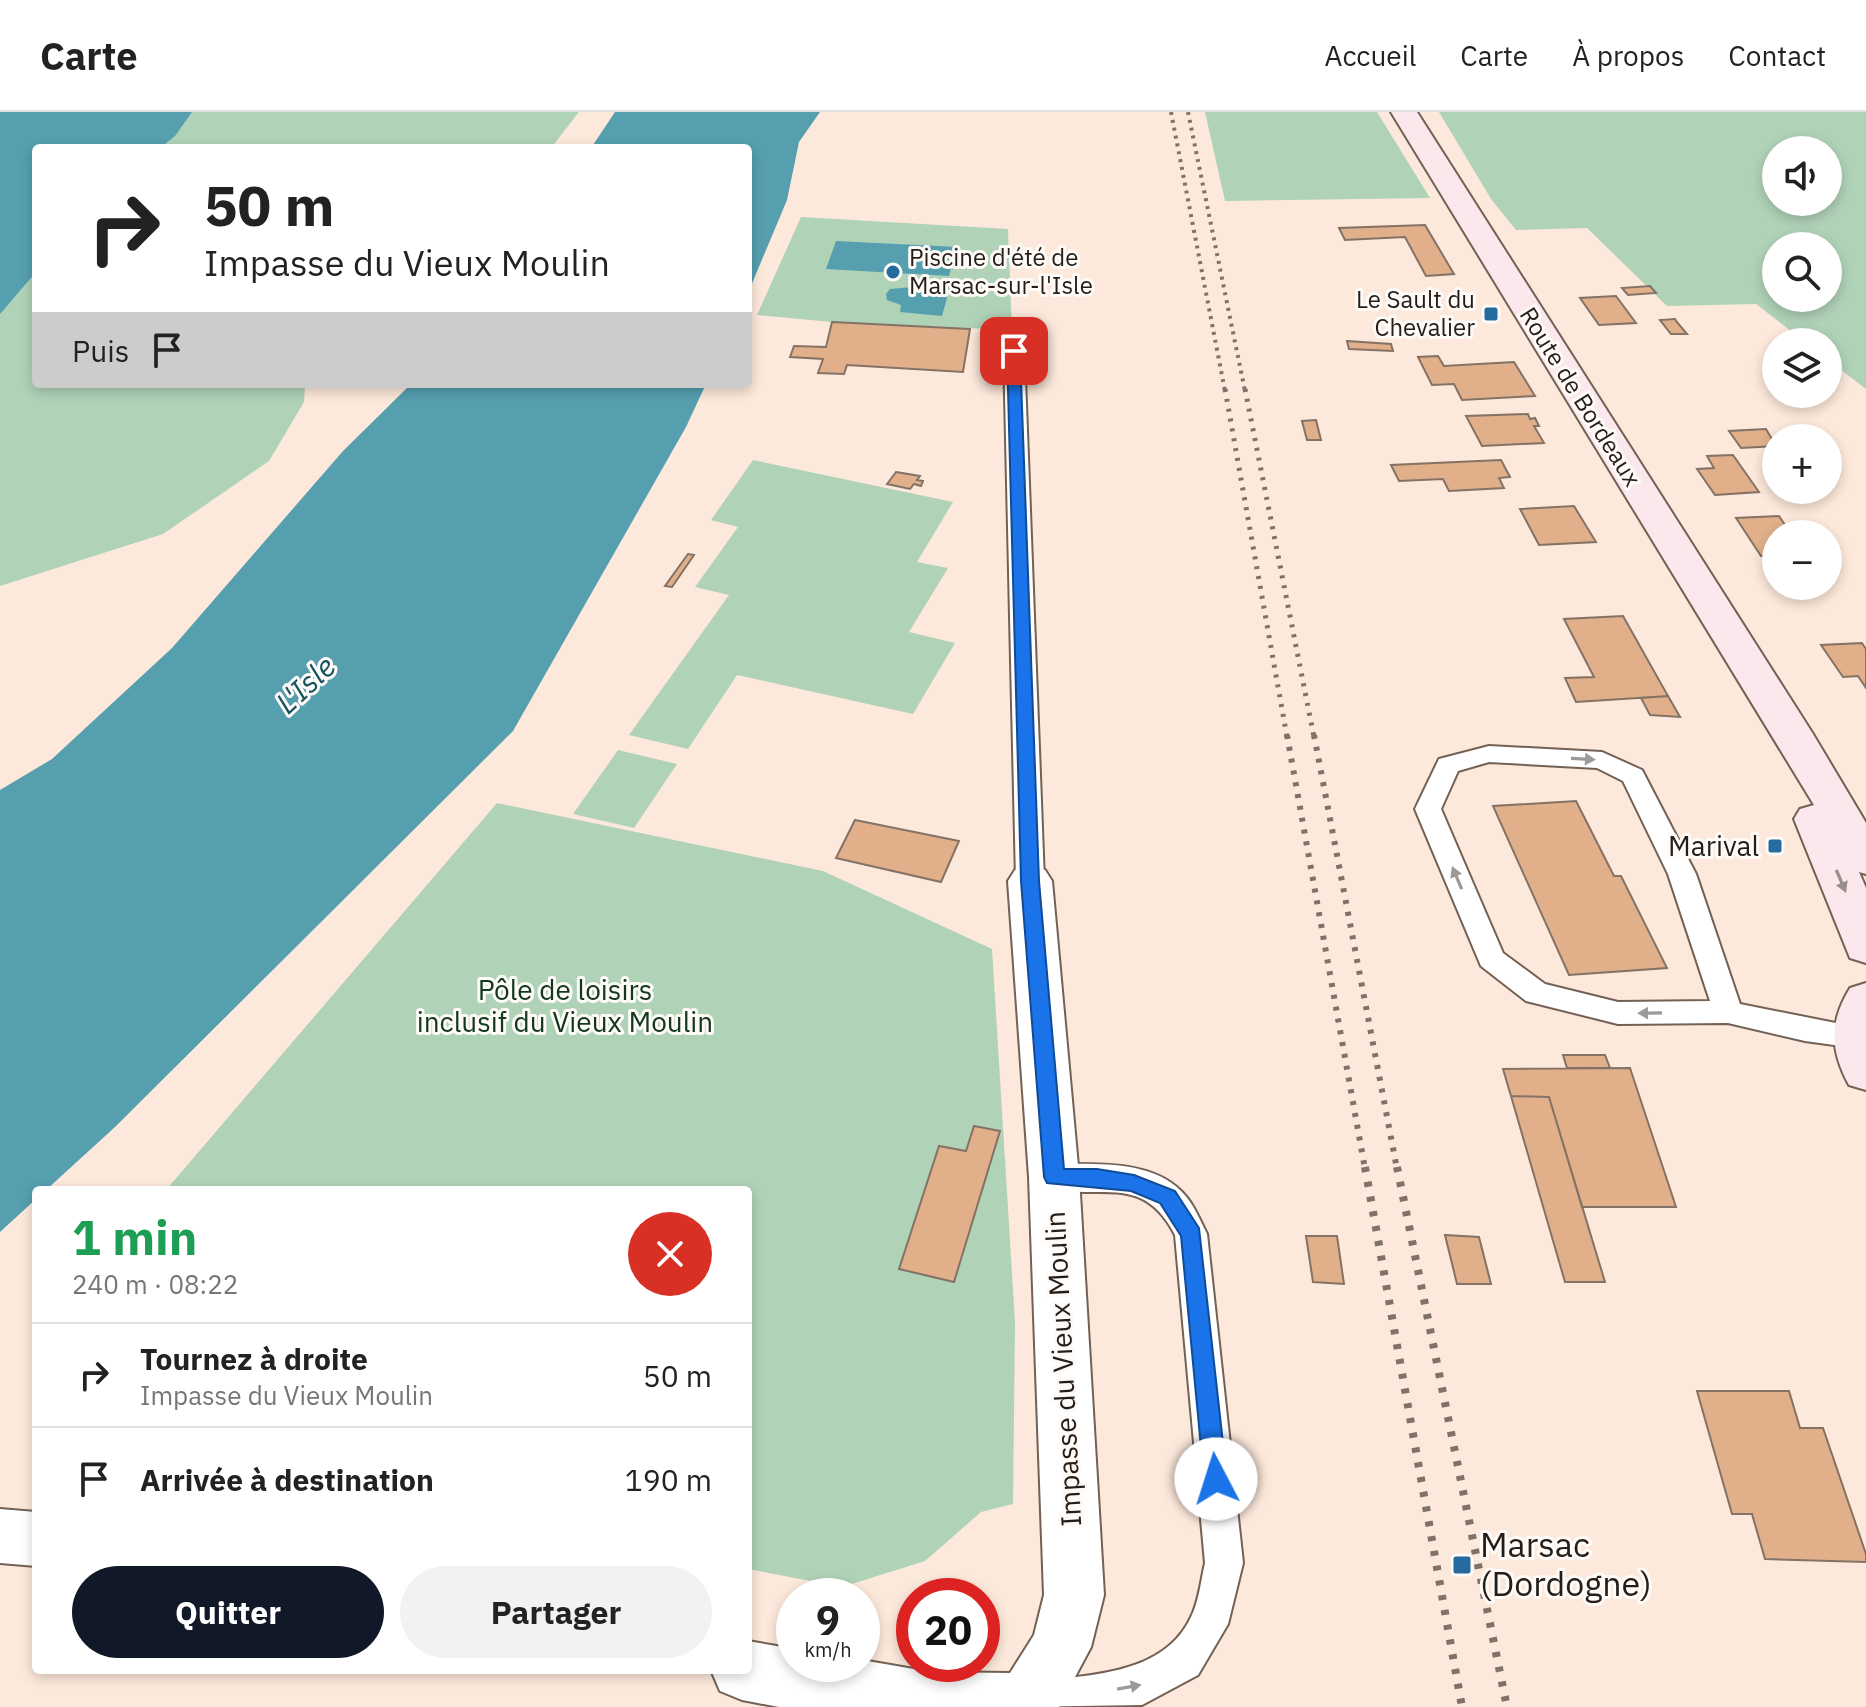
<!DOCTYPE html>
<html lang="fr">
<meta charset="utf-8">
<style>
:root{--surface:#fff;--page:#f2f2f2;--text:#222;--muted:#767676;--line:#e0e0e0;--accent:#111827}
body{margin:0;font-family:"IBM Plex Sans",sans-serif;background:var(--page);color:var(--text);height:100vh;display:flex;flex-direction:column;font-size:30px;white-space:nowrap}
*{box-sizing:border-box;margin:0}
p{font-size:26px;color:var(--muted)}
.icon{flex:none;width:44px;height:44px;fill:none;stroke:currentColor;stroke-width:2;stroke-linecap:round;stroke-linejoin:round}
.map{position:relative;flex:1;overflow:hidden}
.sheet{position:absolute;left:32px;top:1074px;width:720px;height:488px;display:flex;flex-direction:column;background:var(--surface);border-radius:8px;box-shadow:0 4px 12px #0003}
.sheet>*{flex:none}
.hud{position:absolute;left:32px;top:32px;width:720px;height:244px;border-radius:8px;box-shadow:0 4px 12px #0003;background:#fff;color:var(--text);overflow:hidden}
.controls{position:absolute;left:1762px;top:24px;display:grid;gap:16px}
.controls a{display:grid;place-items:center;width:80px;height:80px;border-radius:50%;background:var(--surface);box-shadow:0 4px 12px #0003;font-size:40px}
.speed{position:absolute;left:776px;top:1466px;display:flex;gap:16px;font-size:40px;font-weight:700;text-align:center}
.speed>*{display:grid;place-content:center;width:104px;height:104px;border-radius:50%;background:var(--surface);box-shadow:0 4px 12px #0003;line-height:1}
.speed small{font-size:20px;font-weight:400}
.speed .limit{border:12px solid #d22;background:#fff;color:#111}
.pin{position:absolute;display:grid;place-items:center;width:68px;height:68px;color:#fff;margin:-34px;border-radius:16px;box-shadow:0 4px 12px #0006}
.me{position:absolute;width:88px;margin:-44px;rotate:355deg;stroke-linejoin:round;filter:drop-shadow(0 0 6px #0008)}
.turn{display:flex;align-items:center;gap:28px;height:168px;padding:0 40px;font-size:36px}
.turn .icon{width:104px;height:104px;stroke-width:2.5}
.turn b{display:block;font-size:56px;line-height:68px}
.then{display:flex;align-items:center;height:76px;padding:0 40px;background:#0003;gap:16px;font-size:30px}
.round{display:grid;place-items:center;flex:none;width:84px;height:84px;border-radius:42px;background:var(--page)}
.overview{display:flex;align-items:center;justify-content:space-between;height:136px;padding:0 40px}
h1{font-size:48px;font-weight:700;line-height:60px;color:#1e9e55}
.primary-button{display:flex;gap:16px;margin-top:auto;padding:16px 40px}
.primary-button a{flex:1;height:92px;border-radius:48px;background:var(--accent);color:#fff;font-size:32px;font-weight:700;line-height:92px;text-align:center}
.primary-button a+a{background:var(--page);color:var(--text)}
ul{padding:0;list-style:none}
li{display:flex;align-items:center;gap:24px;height:104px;padding:0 40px;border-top:2px solid var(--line)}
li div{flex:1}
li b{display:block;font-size:30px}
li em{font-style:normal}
header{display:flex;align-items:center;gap:48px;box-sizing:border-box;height:112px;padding:0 40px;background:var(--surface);border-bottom:2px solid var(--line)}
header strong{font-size:38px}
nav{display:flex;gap:44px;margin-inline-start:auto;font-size:28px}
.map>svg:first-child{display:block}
.green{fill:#b0d2b7;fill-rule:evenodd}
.water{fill:#559faf}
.building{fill:#e1b08a;stroke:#837265;stroke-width:2}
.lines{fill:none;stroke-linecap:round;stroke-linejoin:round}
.lane-casing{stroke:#726154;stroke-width:4}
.street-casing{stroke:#726154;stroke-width:4}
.secondary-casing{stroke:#726154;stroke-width:4}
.lane{fill:#fff;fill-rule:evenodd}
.street{fill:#fff;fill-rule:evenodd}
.secondary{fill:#fae8ed;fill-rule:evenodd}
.rail-far3{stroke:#7e7269;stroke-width:4;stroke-dasharray:3 5;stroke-linecap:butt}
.rail-far2{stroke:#7e7269;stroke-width:5;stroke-dasharray:3 7;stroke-linecap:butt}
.rail-far1{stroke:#7e7269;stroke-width:6;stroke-dasharray:4 8;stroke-linecap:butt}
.rail{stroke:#7e7269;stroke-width:8;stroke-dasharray:5 10;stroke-linecap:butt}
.oneway{fill:#9c9997}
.oneway2{fill:#9a8d8d}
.route{fill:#1a73e8;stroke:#114b97;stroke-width:2}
.poi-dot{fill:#256b9f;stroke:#fefaf7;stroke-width:3}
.labels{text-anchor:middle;stroke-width:6;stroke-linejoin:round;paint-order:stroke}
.far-poi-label{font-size:24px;fill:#241d18;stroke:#fefaf7;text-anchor:start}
.far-street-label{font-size:24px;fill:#241d18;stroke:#fefaf7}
.poi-label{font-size:28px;fill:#241d18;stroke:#fefaf7;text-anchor:end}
.park-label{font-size:28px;fill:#12381e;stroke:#fefaf7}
.street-label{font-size:28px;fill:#241d18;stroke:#fefaf7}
.water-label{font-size:30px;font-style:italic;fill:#11525e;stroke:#fefaf7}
.near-poi-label{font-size:34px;fill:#241d18;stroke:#fefaf7;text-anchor:start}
</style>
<header>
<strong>Carte</strong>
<nav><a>Accueil</a><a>Carte</a><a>À propos</a><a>Contact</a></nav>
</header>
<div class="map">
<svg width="1866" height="1595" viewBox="0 0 1866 1595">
<rect width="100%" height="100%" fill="#fde9db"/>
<path class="green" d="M0,0H579L551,36H36V272H305L304,290L269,349L163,422L0,474Z
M1205,0H1377L1430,86L1225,89Z
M1439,0H1866V277L1828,248V230H1805L1756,192L1667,194L1587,116L1516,118L1491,87ZM1776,38H1828V90H1776ZM1776,134H1828V186H1776Z
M801,105L1008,117L1012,218L832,210L757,203Z
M753,348L953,390L917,450L948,456L909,520L955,531L913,602L737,563L688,637L629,623L729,483L695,475L738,415L711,408Z
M618,638L677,652L634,716L573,702Z
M497,691L823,759L992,837L1015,1210L1013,1392L981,1400L925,1449L842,1475L748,1457V1078H166Z"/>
<path class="water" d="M0,0H192L175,24L160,36H36V160L0,202Z
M615,0H820L799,30L787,88L748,181V36H591Z
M836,129L957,135L949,164L826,157Z
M914,168L951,171L942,204L900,200L901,193L887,188L886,182L890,177L913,175Z
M411,272H706L686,315L513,619L115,1015L46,1078H36V1087L0,1120V678L52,647L172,536L343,339Z"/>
<path class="building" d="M1425,113L1454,162L1426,164L1405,125L1345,128L1339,116Z
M1650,174L1656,181L1628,183L1622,176Z
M1616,184L1636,211L1599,213L1580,186Z
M1675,207L1676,209L1687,222H1671L1660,208Z
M832,210L970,217L963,260L847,253L844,262L818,261L823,247L790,245L794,234L826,235Z
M1347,229L1391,232L1393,239L1349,237Z
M1438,244L1444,254L1514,250L1535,284L1462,288L1454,272L1432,273L1418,245Z
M1528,302L1530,307L1535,306L1539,314H1534L1544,331L1482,334L1466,304Z
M1316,308L1321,328H1307L1302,309Z
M1766,317L1776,334L1741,336L1729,319Z
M1733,343L1759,380L1715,383L1697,357L1714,356L1707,344Z
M1501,348L1510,365L1499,366L1504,376L1449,379L1443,367L1399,369L1391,353Z
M896,360L920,364L917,368L923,369L921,374L914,372L910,377L887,372Z
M1574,394L1596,430L1539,433L1520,397Z
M1779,404L1791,422H1776V443L1761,444L1736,406Z
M688,442L694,443L672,475L665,474Z
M1623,504L1668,584L1576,590L1565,566L1594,565L1564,507Z
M1862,531L1866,537V576L1858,564L1843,565L1821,533Z
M1668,584L1680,605L1650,603L1641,586Z
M1576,689L1614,764H1621L1667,856L1569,863L1493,694Z
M855,708L959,729L941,770L836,746Z
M1563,943H1605L1610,956H1567Z
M1630,956L1676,1095H1582L1549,985L1511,984L1503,957Z
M1511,984L1549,985L1605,1170H1565Z
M974,1014L1000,1019L954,1170L899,1157L939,1034L966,1039Z
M1445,1123L1479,1125L1491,1172H1457Z
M1306,1124H1337L1344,1172L1313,1170Z
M1697,1279H1789L1800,1316H1823L1866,1442V1450L1765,1447L1752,1402H1732Z"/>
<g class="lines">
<defs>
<path id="lane" d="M1014,233L1024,239L1044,769L1040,776L1030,779L1020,776L1016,769L1004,239Z
M1489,634L1602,640L1642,658L1696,762L1740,892L1866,917V933L1856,936L1805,929L1728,911L1618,912L1526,889L1481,854L1415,697L1439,647ZM1489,650L1597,656L1623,669L1668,762L1710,889L1618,890L1545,872L1503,841L1441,697L1458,659Z
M1054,1052C1094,1052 1151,1048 1181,1079C1193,1090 1200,1108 1207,1122L1243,1451L1228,1512L1198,1563L1142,1593L1011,1595L1009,1591L1015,1577L1029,1571C1086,1562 1163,1565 1191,1505C1199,1489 1201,1468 1205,1451L1175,1123C1141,1057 1096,1092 1043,1074L1038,1065L1043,1056Z"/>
<path id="street" d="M1030,754L1045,758L1052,769L1079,1065L1104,1483L1091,1535L1059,1595H779L742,1588L720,1579L711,1558H748V1529L794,1537V1552H862V1548L931,1560L1010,1561L1034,1523L1044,1483L1029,1065L1008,769L1015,758Z
M0,1397L36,1400V1454L0,1451Z"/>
<path id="secondary" d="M1391,0H1417L1813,622L1866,711V762L1859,760L1866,776V851L1850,846L1794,707L1800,697L1814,693Z
M1866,871V978L1849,973C1830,938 1829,910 1850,876Z"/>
</defs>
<use href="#lane" class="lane-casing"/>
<use href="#street" class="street-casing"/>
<use href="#secondary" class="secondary-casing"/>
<use href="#lane" class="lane"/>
<use href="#street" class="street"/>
<use href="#secondary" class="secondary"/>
<path class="rail-far3" d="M1171,0L1225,279
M1188,0L1245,279"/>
<path class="rail-far2" d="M1225,277L1287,625
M1245,277L1314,625"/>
<path class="rail-far1" d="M1287,623L1365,1057
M1314,623L1397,1057"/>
<path class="rail" d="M1365,1055L1462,1595
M1397,1055L1507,1595"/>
</g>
<defs><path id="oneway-solid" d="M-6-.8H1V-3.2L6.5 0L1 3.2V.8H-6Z" transform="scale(2)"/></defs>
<g class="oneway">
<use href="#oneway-solid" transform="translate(1583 647) rotate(3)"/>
<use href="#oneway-solid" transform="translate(1457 766) rotate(-113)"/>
<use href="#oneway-solid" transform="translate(1650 901) rotate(179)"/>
<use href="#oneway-solid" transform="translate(1129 1575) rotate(-10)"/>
</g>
<use class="oneway2" href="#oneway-solid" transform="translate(1841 769) rotate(67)"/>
<path class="route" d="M1014,235L1020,239L1039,769L1064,1057H1097L1134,1063L1175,1079L1199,1116L1227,1367L1224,1375L1216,1378L1207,1375L1204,1367L1181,1124L1160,1091L1131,1079L1047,1071L1044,1065L1021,769L1007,239Z"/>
<g class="poi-dot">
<circle cx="893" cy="160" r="8"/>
<rect x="1483" y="194" width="16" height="16" rx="4"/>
<rect x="1767" y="726" width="16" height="16" rx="4"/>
<rect x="1452" y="1443" width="20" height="20" rx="4"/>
</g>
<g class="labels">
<g class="far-poi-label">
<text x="909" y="154">Piscine d'été de<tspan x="909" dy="28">Marsac-sur-l'Isle</tspan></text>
<text x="1475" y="196" text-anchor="end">Le Sault du<tspan x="1475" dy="28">Chevalier</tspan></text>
</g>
<g class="far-street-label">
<text transform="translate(1580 285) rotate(58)" y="8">Route de Bordeaux</text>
</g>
<g class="poi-label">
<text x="1759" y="744">Marival</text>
</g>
<g class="park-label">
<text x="565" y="888">Pôle de loisirs<tspan x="565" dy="32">inclusif du Vieux Moulin</tspan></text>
</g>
<g class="street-label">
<text transform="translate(1063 1257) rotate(-93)" y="10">Impasse du Vieux Moulin</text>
</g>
<g class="water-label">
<text transform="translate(306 573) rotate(-43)" y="10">L'Isle</text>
</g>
<g class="near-poi-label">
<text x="1480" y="1445">Marsac<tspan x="1480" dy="39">(Dordogne)</tspan></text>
</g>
</g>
</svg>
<div class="controls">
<a><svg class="icon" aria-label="sound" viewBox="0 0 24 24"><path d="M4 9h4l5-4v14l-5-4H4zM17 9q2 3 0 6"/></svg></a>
<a><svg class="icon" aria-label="search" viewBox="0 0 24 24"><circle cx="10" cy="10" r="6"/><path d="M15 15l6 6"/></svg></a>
<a><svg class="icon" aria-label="layers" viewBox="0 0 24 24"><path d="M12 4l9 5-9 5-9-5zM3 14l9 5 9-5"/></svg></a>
<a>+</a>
<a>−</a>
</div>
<div class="speed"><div>9<small>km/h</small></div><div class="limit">20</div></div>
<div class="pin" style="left:1014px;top:239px;background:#d93025"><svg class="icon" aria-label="arrive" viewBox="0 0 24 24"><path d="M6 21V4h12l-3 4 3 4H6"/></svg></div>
<svg class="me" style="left:1216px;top:1367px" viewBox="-20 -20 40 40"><circle r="19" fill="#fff"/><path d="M0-13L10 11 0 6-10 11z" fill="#1a73e8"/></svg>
<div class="hud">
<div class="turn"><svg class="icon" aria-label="right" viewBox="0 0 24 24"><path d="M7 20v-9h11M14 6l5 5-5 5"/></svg><div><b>50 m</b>Impasse du Vieux Moulin</div></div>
<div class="then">Puis<svg class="icon" aria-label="arrive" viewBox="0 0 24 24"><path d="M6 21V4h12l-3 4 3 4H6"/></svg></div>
</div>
<section class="sheet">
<div class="overview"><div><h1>1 min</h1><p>240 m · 08:22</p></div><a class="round" style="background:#d93025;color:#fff"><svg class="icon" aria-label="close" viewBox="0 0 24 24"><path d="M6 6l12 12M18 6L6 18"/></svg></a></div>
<ul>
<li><svg class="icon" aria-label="right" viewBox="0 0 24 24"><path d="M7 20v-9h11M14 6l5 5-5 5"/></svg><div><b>Tournez à droite</b><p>Impasse du Vieux Moulin</p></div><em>50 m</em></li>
<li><svg class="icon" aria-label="arrive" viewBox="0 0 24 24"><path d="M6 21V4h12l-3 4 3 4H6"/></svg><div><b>Arrivée à destination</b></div><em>190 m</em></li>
</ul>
<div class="primary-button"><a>Quitter</a><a>Partager</a></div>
</section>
</div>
